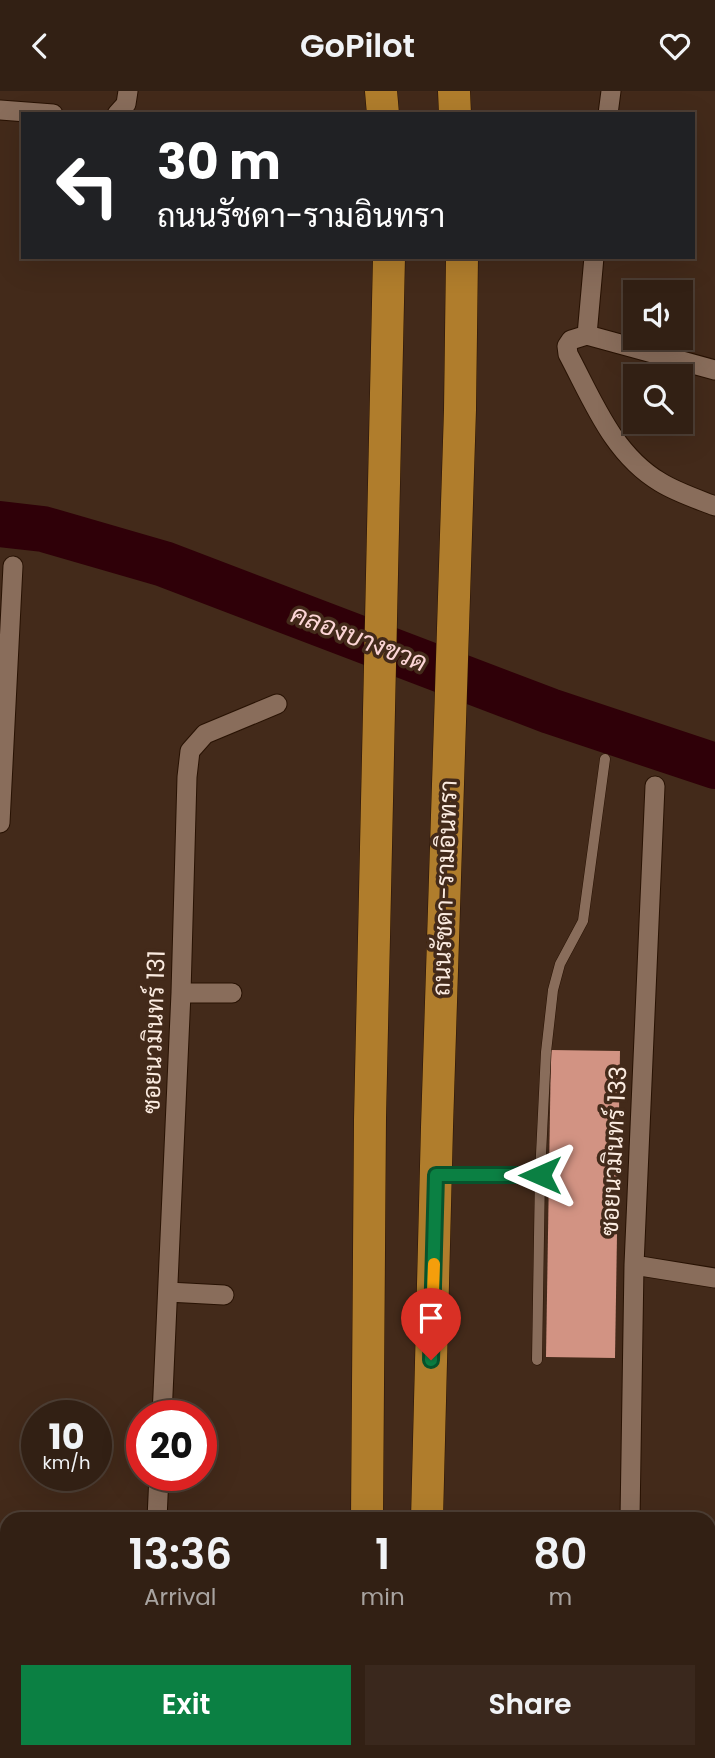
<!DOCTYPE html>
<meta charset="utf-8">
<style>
:root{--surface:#322014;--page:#3a281d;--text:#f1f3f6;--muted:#a8a3a0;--line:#4d3e34;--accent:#0b8043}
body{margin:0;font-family:Poppins,Sarabun,sans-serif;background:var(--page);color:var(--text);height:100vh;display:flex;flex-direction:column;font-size:26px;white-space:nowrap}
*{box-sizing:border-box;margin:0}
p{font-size:23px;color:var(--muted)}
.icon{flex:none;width:38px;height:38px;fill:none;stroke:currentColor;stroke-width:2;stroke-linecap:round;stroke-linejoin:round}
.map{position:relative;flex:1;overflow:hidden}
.drawer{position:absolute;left:0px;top:1421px;width:716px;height:247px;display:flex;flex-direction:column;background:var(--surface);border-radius:21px 21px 0 0;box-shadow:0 7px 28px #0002,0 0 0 2px var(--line)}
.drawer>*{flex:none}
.hud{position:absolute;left:21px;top:21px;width:674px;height:147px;border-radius:0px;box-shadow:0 7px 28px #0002,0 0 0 2px var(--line);background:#202124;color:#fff;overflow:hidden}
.controls{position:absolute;left:623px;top:189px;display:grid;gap:14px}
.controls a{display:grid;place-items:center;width:70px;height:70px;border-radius:0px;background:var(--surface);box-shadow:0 7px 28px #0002,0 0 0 2px var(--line);font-size:35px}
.speed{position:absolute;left:21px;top:1309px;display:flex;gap:14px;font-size:35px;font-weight:700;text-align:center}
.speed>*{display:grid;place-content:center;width:91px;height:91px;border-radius:50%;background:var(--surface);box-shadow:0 7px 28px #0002,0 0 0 2px var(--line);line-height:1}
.speed small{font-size:18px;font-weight:400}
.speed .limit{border:10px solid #d22;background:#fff;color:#111}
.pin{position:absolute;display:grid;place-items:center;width:60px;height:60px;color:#fff;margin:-72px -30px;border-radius:50% 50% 50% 0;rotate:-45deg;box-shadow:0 0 7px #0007}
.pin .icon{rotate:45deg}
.me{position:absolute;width:77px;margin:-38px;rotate:270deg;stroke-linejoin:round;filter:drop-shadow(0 0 5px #0008)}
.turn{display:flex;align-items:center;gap:24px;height:147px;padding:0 21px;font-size:32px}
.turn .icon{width:91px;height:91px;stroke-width:2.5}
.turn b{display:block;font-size:49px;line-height:60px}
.eta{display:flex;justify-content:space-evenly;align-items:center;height:119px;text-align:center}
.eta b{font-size:42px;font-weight:600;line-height:49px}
.cta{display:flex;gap:14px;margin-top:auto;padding:14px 21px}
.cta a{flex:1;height:80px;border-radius:0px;background:var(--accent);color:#fff;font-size:28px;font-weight:600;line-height:80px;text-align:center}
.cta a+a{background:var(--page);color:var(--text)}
header{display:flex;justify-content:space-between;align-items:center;height:91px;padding:0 21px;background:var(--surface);font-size:32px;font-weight:600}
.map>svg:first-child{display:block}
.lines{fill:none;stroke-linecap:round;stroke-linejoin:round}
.river{stroke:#2f0008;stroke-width:46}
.building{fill:#d29383}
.lane-casing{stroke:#281203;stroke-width:11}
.street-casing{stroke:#281203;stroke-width:21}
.primary-casing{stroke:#281203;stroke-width:33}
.lane{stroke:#896d5b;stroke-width:10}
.street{stroke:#896d5b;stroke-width:19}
.primary{stroke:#b07d2c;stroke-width:32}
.route-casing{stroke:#07532c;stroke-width:18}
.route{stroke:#0b8043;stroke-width:12}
.slow{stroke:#f59e0b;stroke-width:12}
.labels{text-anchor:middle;stroke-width:7;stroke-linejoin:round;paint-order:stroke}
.street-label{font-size:24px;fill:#fbebe0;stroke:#432a1a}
.water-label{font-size:26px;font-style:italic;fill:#fcd5d6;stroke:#432a1a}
</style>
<header><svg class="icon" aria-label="back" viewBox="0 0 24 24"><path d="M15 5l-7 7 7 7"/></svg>GoPilot<svg class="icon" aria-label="heart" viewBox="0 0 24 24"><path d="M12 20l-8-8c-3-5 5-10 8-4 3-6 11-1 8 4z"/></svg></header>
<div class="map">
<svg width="715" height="1667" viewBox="0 0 715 1667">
<rect width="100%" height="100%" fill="#432a1a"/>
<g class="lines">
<path class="river" d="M0,433L43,438L164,473L550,620L715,675"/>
</g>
<path class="building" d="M551,959L620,960L615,1267L546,1266Z"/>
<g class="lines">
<defs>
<path id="lane" d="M440,1084H540L546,961L553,899L560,873L583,830L605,668
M537,1269L540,1084"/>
<path id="street" d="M0,19L53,23
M117,23L126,13L128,0
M608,23L611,0
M587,244L594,166
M715,279L587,244L571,249L567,255L568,263C593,310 613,363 660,391C676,401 697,408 715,415
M0,732L13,475
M181,902H232
M634,1174L715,1187
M168,1201L224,1204
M162,1325L181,902L187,686L190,660L205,643L277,613
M157,1428L159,1384
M630,1428L634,1174L655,695
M146,1667V1661
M626,1667V1661"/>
<path id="primary" d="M381,0L383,23
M454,0L455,23
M367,1428L370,1028L389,166
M427,1428L437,1036L460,319L462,166
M436,1661V1667
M355,1667V1661
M411,1667V1661"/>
</defs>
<use href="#lane" class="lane-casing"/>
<use href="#street" class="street-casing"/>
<use href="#primary" class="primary-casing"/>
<use href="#lane" class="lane"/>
<use href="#street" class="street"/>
<use href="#primary" class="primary"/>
</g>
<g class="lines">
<defs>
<path id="route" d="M431,1269L436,1084H540"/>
</defs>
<use href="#route" class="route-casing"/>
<use href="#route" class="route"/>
<path class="slow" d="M432,1231L434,1173"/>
</g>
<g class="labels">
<g class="street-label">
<text transform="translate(445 797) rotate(-88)" y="8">ถนนรัชดา-รามอินทรา</text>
<text transform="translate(154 941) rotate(-88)" y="8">ซอยนวมินทร์ 131</text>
<text transform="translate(614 1060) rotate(-87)" y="8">ซอยนวมินทร์ 133</text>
</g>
<g class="water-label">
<text transform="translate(359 547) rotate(21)" y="9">คลองบางขวด</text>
</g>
</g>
</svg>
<div class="controls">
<a><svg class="icon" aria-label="sound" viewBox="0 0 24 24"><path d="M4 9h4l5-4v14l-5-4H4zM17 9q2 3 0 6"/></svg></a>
<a><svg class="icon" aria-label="search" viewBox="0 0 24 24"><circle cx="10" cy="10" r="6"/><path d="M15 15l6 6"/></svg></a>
</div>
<div class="speed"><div>10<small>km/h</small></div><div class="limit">20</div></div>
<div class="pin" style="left:431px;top:1269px;background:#d93025"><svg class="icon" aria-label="arrive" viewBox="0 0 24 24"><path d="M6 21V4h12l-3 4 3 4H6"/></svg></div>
<svg class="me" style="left:540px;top:1084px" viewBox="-20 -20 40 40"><path d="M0-17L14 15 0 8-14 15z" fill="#0b8043" stroke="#fff" stroke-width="4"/></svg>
<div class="hud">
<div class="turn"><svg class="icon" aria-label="left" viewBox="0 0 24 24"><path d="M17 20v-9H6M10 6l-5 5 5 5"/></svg><div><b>30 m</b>ถนนรัชดา-รามอินทรา</div></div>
</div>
<section class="drawer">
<div class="eta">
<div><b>13:36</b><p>Arrival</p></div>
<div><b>1</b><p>min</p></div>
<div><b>80</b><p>m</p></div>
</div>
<div class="cta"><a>Exit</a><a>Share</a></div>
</section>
</div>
